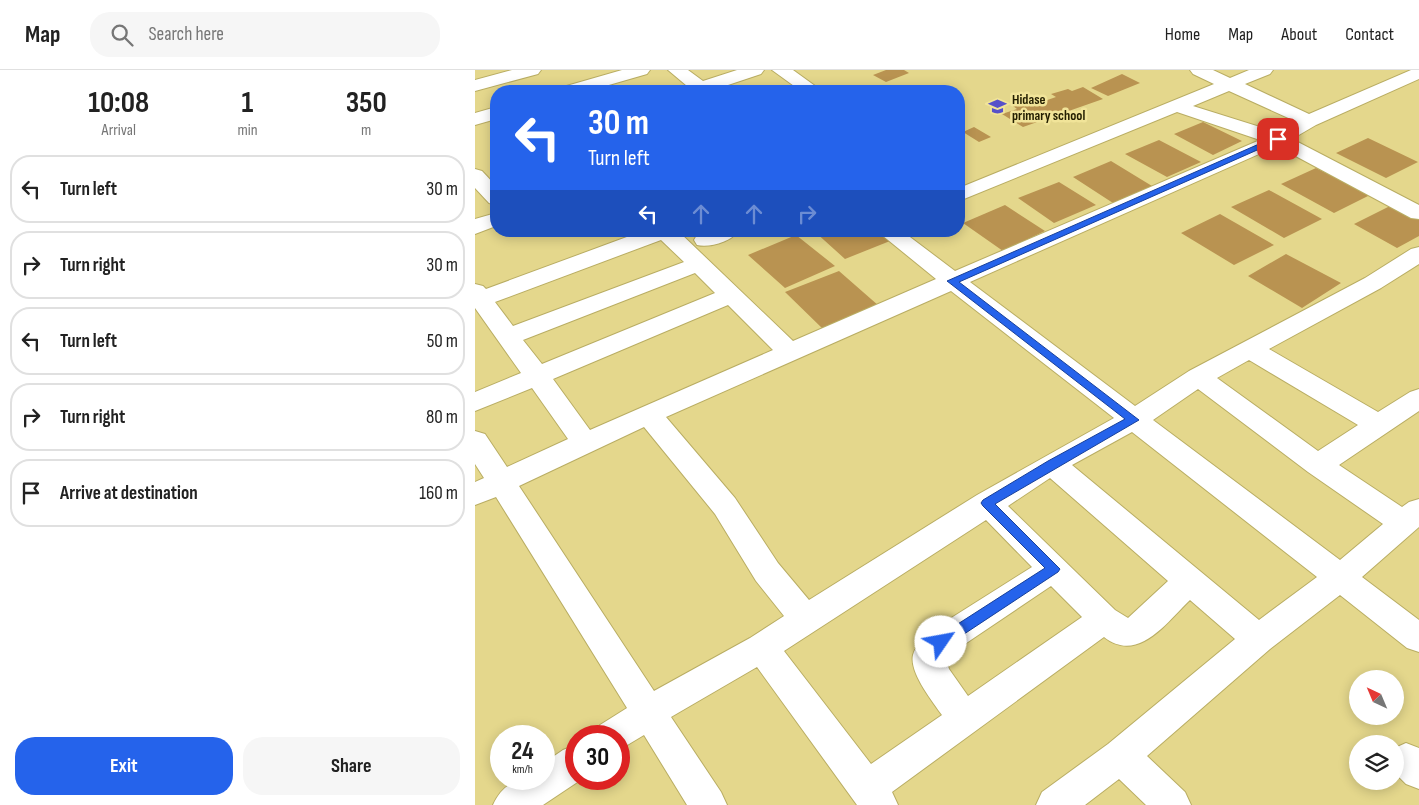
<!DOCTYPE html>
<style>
:root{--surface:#fff;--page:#f6f6f6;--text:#222;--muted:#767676;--line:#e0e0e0;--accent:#2563eb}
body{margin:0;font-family:"Sofia Sans Condensed",sans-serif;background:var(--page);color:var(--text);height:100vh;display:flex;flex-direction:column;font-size:19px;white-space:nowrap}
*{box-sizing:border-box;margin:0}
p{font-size:16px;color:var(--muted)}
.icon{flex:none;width:28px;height:28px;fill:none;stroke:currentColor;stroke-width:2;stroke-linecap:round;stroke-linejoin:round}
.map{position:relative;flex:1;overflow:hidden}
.details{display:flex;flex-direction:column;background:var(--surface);width:475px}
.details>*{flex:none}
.top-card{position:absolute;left:15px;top:15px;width:475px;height:152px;border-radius:20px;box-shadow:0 2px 12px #0003;background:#2563eb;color:#fff;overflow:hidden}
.needle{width:32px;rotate:316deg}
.tools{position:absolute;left:874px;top:600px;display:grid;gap:10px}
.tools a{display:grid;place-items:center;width:55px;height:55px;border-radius:50%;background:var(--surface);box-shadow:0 2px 12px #0003;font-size:25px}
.speed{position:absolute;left:15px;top:655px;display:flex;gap:10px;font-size:25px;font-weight:700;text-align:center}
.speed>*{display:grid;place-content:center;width:65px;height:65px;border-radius:50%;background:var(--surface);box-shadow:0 2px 12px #0003;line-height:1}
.speed small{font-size:12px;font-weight:400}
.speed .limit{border:8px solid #d22;background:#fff;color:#111}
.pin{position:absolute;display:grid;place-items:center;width:42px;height:42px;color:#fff;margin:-21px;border-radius:10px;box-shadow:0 2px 8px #0006}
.me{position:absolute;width:55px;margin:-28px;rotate:57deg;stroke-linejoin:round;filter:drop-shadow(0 0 4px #0008)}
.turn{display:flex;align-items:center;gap:18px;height:105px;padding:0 15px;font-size:22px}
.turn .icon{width:65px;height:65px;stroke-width:2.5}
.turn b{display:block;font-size:35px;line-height:42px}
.lanes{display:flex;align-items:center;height:48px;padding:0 15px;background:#0003;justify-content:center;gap:25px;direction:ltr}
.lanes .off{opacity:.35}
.eta{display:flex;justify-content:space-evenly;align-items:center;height:85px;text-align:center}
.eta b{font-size:30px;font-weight:700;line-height:35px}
.cta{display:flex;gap:10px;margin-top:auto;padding:10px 15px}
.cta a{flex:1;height:58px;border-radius:20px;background:var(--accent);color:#fff;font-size:20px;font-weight:700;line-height:58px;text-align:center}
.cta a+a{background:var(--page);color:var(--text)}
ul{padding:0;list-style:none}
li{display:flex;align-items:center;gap:15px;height:68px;margin:0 10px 8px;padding:0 5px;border:2px solid var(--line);border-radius:20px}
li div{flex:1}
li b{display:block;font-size:19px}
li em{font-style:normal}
header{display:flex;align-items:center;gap:30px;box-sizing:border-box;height:70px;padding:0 25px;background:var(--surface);border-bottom:1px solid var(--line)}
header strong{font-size:24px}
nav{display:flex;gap:28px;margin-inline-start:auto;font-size:18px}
.search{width:350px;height:45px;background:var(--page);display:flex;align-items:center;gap:12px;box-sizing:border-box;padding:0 18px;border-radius:20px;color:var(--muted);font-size:19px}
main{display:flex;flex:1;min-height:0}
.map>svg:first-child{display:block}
.building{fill:#b99351}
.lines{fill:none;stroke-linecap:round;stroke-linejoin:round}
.minor-casing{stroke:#b9ad63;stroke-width:2}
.minor{fill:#fff;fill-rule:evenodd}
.route{fill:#2563eb;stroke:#184099}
.labels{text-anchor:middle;stroke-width:5;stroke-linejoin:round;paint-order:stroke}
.far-poi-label{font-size:14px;font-weight:bold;fill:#231e00;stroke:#f1e499;text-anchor:start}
</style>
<header>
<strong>Map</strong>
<div class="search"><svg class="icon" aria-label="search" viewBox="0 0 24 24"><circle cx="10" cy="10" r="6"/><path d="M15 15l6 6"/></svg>Search here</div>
<nav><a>Home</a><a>Map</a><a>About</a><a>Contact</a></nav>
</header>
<main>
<section class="details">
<div class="eta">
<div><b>10:08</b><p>Arrival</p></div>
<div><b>1</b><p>min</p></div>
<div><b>350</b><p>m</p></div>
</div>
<ul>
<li><svg class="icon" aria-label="left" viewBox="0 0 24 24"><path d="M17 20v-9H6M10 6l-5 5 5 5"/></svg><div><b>Turn left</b></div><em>30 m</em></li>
<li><svg class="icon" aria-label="right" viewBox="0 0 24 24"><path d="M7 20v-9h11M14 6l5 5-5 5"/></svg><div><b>Turn right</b></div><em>30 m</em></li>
<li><svg class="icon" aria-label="left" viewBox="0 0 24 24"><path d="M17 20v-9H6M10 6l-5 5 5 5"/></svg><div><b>Turn left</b></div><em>50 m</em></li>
<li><svg class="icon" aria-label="right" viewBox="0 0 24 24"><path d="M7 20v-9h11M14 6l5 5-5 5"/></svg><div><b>Turn right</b></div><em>80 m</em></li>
<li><svg class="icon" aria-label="arrive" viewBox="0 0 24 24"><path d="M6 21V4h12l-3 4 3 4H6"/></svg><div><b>Arrive at destination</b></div><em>160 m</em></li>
</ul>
<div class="cta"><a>Exit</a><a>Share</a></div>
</section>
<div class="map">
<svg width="944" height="735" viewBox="0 0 944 735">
<rect width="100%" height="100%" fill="#e4d78c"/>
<path class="building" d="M411,0H429L434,3L411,12L398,5Z
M647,4L665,13L633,26L616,18Z
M608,17L628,29L548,57L527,44L542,39L538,36L553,31L558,35L581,27L576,24L593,19L597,21Z
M728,52L767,71L738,85L699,64Z
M499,57L516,67L504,72L488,62Z
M893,68L943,92L911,108L861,83Z
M684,70L726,92L692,107L650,84Z
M636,91L677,116L638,133L598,107Z
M841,98L895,125L859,143L806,114Z
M584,112L621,135L579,153L543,128Z
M794,120L847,149L809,168L756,137Z
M530,135L570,161L528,181L488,153Z
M915,136L944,150V166L922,178L879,154Z
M745,144L799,175L759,195L706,163Z
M339,161H403L415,171L370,189Z
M321,165L360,196L310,218L273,185Z
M811,184L866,213L827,238L773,206Z
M364,201L404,236L349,260L310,222Z"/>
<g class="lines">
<defs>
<path id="minor" d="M37,0H66L63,4L0,21V10Z
M147,0H175L172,4L113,21H85L88,17Z
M193,0H213L228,11L262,0H289L286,4L238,20L239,21H218Z
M297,0H318L347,21H326Z
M715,0H738L755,8L774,0H798L795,4L770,14L834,44L936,0H944V9L841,55L817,69L944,135V149L936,148L802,76L495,212L660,336L714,301L890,208L936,179L944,177V194L906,218L794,279L903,342L935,322L944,319V341L864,395L927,437L934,432L944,429V457L887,507L944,550V582L932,578L865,525L795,579L672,686L710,722L716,735H671L644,709L610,735H561L567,722L633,674L760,569L715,530C692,552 663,594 629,567L417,722L423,735H382L282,597L196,647L246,722L252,735H212L169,665L144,680V666H120L125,655L152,638L21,427L0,435V412L9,408L0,394V361L10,364L32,397L93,369L57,318L0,341V322L46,303L0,238V214L8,216L11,219L168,161H203L318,271L461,209L402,161H427L480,201L785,70L702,42L484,131V118L739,14L718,4ZM754,21L820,51L801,62L718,36ZM186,170L209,192L38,256L20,232ZM220,203L240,223L67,294L48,270ZM476,221L639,348L502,425L334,530L303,493L260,428L191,347ZM253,235L298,280L115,360L78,309ZM774,290L883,355L843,381L742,308ZM723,319L833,402L908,454L865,490L678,350ZM169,357L240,444L281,511L309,546L275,568L179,621L44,416ZM657,362L842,507L784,550L597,395ZM575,408L693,511L653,548L640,540L533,436ZM511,450L557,497L454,562C449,569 440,576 438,585C434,602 457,631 467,645L396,694L309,581ZM576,516L607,547L493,626L474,599L471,589L478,582Z
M21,37V49L0,55V43Z
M0,99L7,101L21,116V135L14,133L0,118Z
M21,143V156L0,164V149Z
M232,161H263C256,172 234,178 222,175L219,170L222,165Z
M931,673L944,678V719L931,714L920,703V678Z
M101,675V709H107L68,735H18C29,711 44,709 69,709V693L88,680Z"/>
</defs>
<use href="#minor" class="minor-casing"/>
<use href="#minor" class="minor"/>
</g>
<path class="route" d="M800,67L807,69L484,212L664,350L520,434L585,499L583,502L471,576H461L459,572L461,568L570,498L508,436L506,433L508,430L573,391L650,349L472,211Z"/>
<defs>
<symbol id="school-bare" viewBox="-9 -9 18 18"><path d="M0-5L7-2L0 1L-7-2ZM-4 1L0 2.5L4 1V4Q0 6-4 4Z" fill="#5751c9" stroke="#f1e499" stroke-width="2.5" paint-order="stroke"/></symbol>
</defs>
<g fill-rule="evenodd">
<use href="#school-bare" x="510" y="24" width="25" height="25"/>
</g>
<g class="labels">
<g class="far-poi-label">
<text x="537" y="34">Hidase<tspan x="537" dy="16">primary school</tspan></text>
</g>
</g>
</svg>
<div class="tools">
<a><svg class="needle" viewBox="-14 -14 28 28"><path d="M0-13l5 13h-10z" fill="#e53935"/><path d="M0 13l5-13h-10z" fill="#767676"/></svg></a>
<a><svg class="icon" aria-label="layers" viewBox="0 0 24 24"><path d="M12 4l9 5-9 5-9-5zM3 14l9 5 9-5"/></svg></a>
</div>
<div class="speed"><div>24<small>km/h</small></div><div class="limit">30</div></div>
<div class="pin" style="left:803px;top:69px;background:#d93025"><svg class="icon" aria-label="arrive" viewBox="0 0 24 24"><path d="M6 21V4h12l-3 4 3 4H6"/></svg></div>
<svg class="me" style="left:466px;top:572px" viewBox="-20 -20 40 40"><circle r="19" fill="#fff"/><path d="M0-13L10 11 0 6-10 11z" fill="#2563eb"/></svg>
<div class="top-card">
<div class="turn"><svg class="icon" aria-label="left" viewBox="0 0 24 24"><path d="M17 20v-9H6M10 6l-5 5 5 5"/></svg><div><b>30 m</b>Turn left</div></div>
<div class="lanes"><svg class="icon" aria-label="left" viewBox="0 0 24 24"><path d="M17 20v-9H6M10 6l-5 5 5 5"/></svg><svg class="icon off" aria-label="ahead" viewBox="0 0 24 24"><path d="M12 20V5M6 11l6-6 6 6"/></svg><svg class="icon off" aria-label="ahead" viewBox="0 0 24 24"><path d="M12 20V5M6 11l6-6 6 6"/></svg><svg class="icon off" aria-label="right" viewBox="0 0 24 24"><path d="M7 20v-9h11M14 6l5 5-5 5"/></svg></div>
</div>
</div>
</main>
